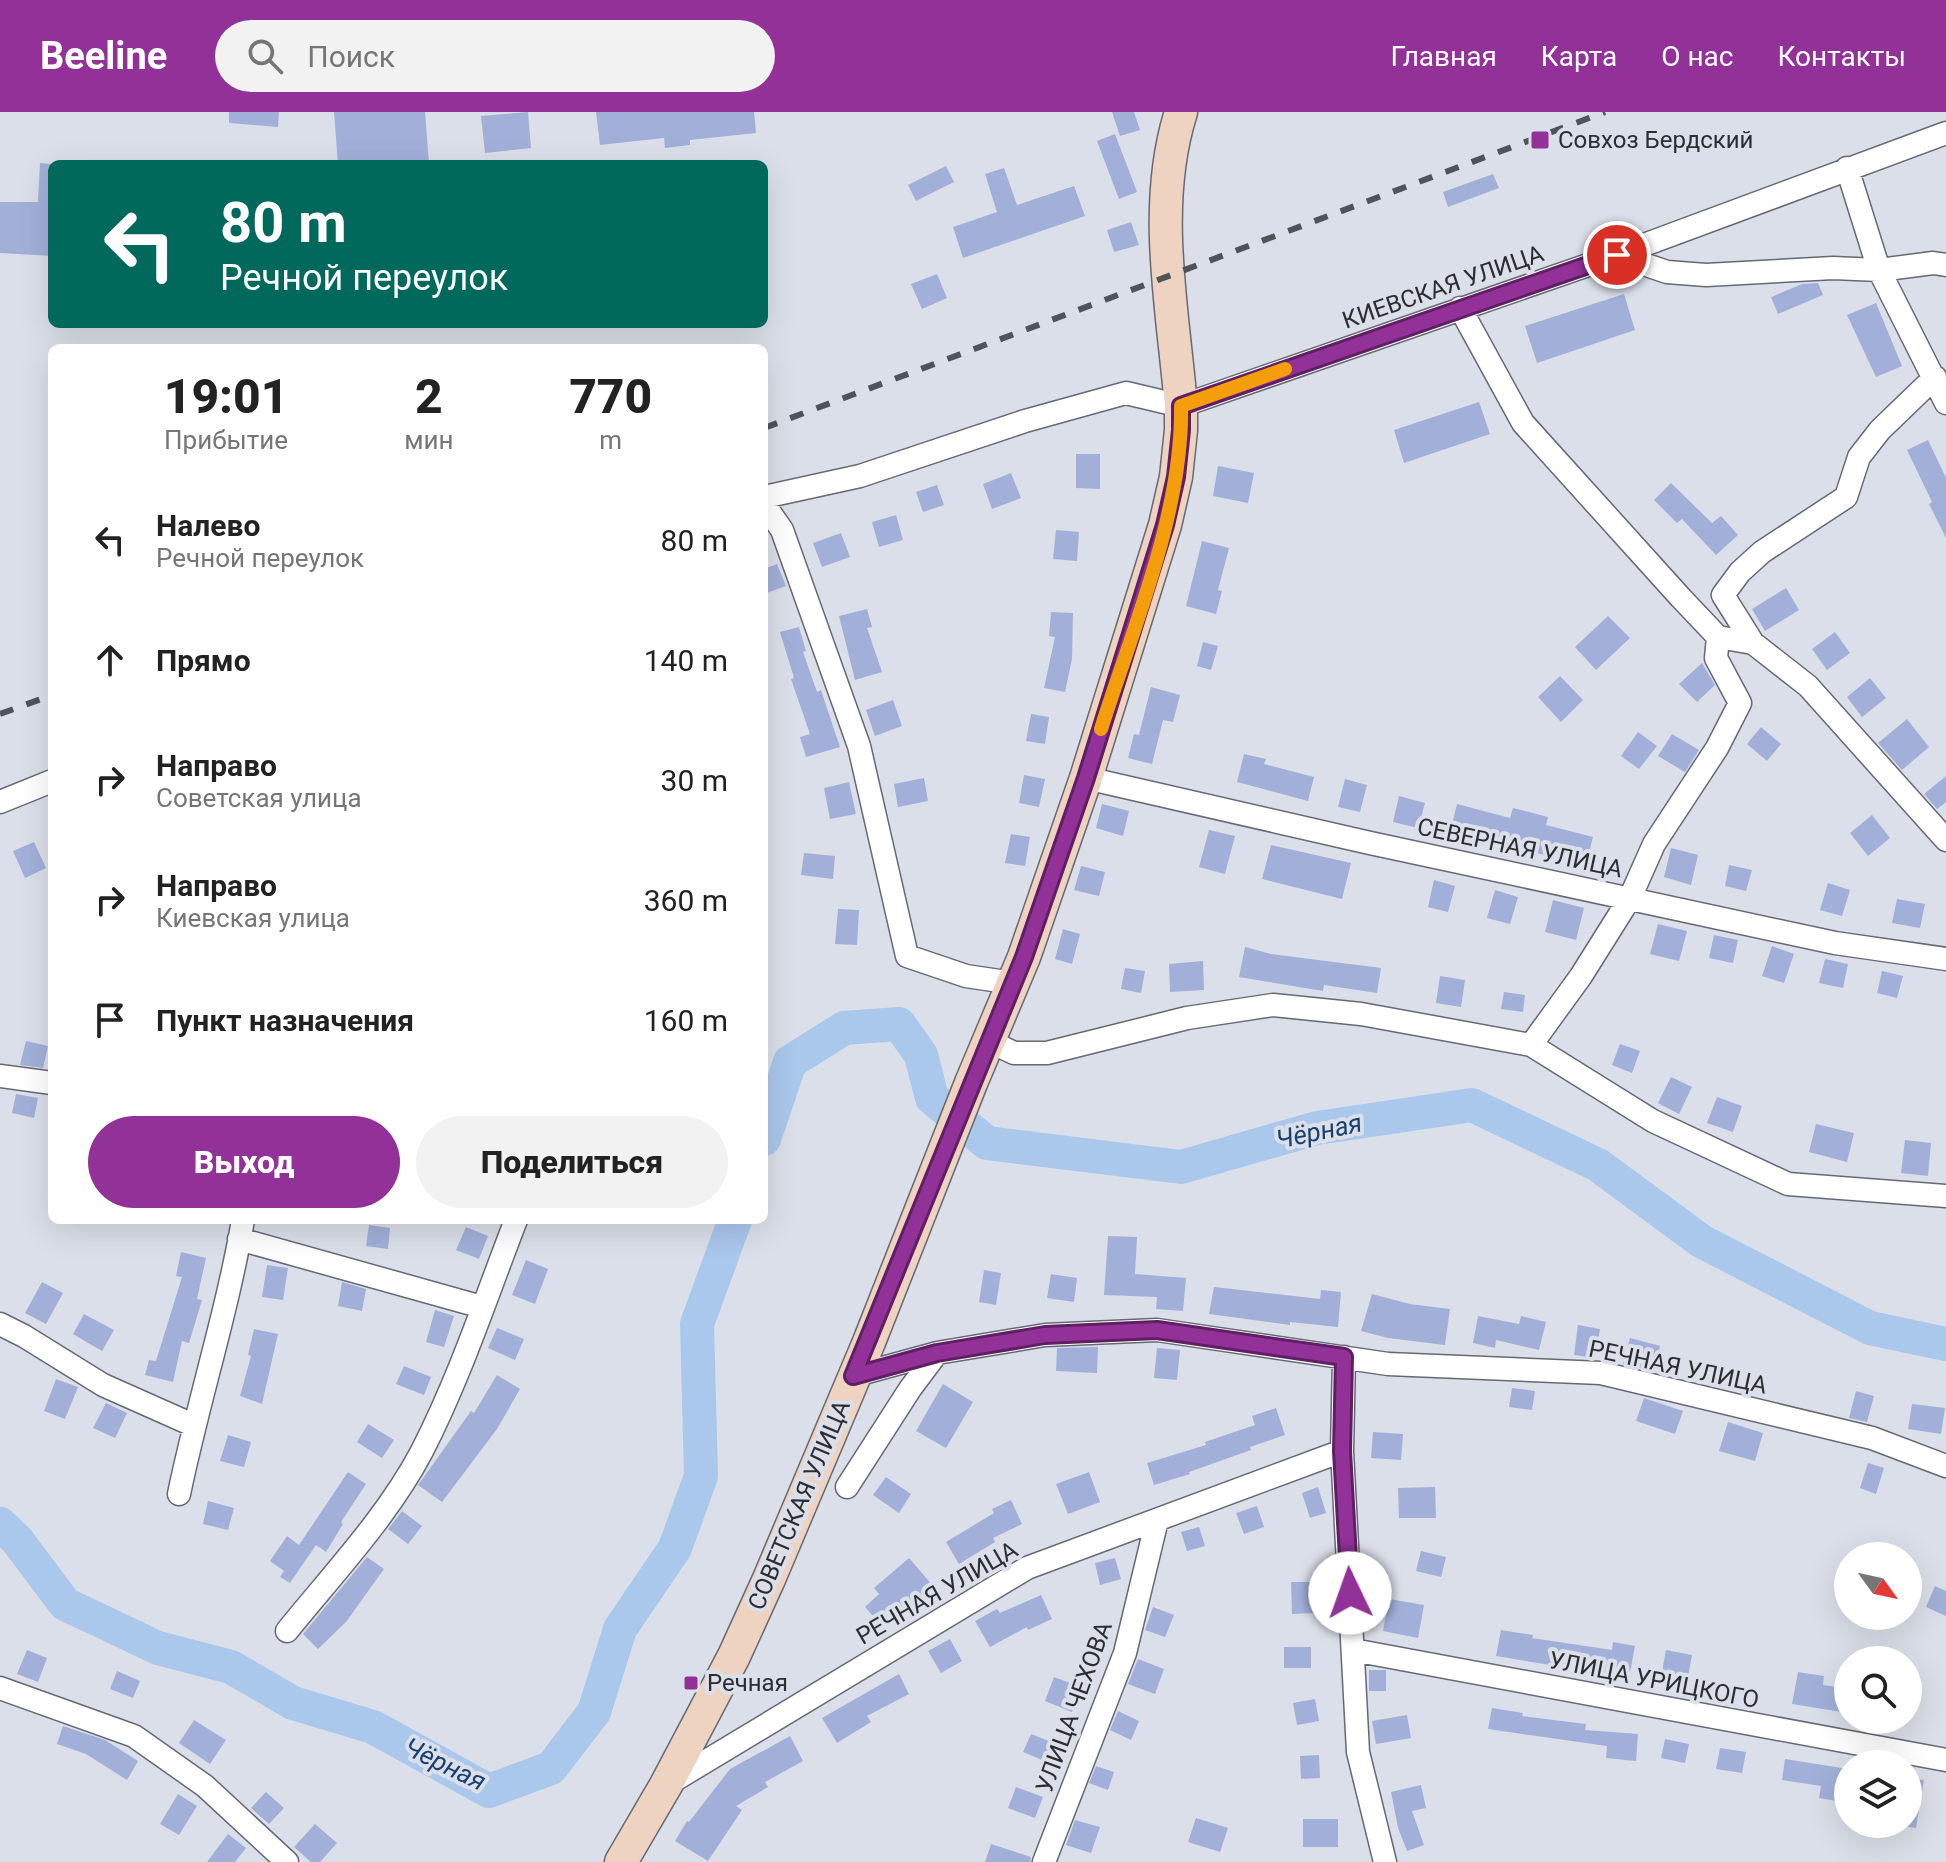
<!DOCTYPE html>
<html lang="ru">
<meta charset="utf-8">
<style>
:root{--surface:#fff;--page:#f2f2f2;--text:#222;--muted:#767676;--accent:#923198}
body{margin:0;font-family:Roboto,sans-serif;background:var(--page);color:var(--text);height:100vh;display:flex;flex-direction:column;font-size:30px;white-space:nowrap}
*{box-sizing:border-box;margin:0}
p{font-size:26px;color:var(--muted)}
.icon{flex:none;width:44px;height:44px;fill:none;stroke:currentColor;stroke-width:2;stroke-linecap:round;stroke-linejoin:round}
.map{position:relative;flex:1;overflow:hidden}
.panel{position:absolute;left:48px;top:232px;width:720px;height:880px;display:flex;flex-direction:column;background:var(--surface);border-radius:12px;box-shadow:0 8px 32px #0002}
.panel>*{flex:none}
.top-card{position:absolute;left:48px;top:48px;width:720px;height:168px;border-radius:12px;box-shadow:0 8px 32px #0002;background:#00695c;color:#fff;overflow:hidden}
.needle{width:52px;rotate:123deg}
.controls{position:absolute;left:1834px;top:1430px;display:grid;gap:16px}
.controls a{display:grid;place-items:center;width:88px;height:88px;border-radius:50%;background:var(--surface);box-shadow:0 8px 32px #0002;font-size:40px}
.pin{position:absolute;display:grid;place-items:center;width:68px;height:68px;color:#fff;margin:-34px;border:4px solid #fff;border-radius:50%;box-shadow:0 2px 8px #0007}
.me{position:absolute;width:88px;margin:-44px;rotate:357deg;stroke-linejoin:round;filter:drop-shadow(0 0 6px #0008)}
.turn{display:flex;align-items:center;gap:28px;height:168px;padding:0 40px;font-size:36px}
.turn .icon{width:104px;height:104px;stroke-width:2.5}
.turn b{display:block;font-size:56px;line-height:68px}
.eta{display:flex;justify-content:space-evenly;align-items:center;height:136px;text-align:center}
.eta b{font-size:48px;font-weight:800;line-height:56px}
.action{display:flex;gap:16px;margin-top:auto;padding:16px 40px}
.action a{flex:1;height:92px;border-radius:48px;background:var(--accent);color:#fff;font-size:32px;font-weight:800;line-height:92px;text-align:center}
.action a+a{background:var(--page);color:var(--text)}
ul{padding:0;list-style:none}
li{display:flex;align-items:center;gap:24px;height:120px;padding:0 40px}
li div{flex:1}
li b{display:block;font-size:30px}
li em{font-style:normal}
header{display:flex;align-items:center;gap:48px;box-sizing:border-box;height:112px;padding:0 40px;background:var(--accent);color:#fff}
header strong{font-size:38px}
nav{display:flex;gap:44px;margin-inline-start:auto;font-size:28px}
.search{width:560px;height:72px;background:var(--page);display:flex;align-items:center;gap:20px;box-sizing:border-box;padding:0 28px;border-radius:44px;color:var(--muted);font-size:30px}
.map>svg:first-child{display:block}
.lines{fill:none;stroke-linecap:round;stroke-linejoin:round}
.river{stroke:#aac7ec;stroke-width:34}
.building{fill:#a2b0d9}
.street-casing{stroke:#666973;stroke-width:25}
.secondary-casing{stroke:#666973;stroke-width:35}
.street{stroke:#fff;stroke-width:22}
.secondary{stroke:#efd3c1;stroke-width:32}
.rail{stroke:#505358;stroke-width:6;stroke-dasharray:14 14;stroke-linecap:butt}
.route-casing{stroke:#5f2063;stroke-width:20}
.route{stroke:#923198;stroke-width:14}
.slow{stroke:#f59e0b;stroke-width:14}
.poi-dot{fill:#923198;stroke:#dbdfe9;stroke-width:3}
.labels{text-anchor:middle;stroke-width:8;stroke-linejoin:round;paint-order:stroke}
.poi-label{font-size:24px;fill:#2b2d31;stroke:#dbdfe9;text-anchor:start}
.street-label{font-size:24px;fill:#2b2d31;stroke:#dbdfe9}
.water-label{font-size:26px;font-style:italic;fill:#18406e;stroke:#dbdfe9}
</style>
<header>
<strong>Beeline</strong>
<div class="search"><svg class="icon" aria-label="search" viewBox="0 0 24 24"><circle cx="10" cy="10" r="6"/><path d="M15 15l6 6"/></svg>Поиск</div>
<nav><a>Главная</a><a>Карта</a><a>О нас</a><a>Контакты</a></nav>
</header>
<div class="map">
<svg width="1946" height="1750" viewBox="0 0 1946 1750">
<rect width="100%" height="100%" fill="#dbdfe9"/>
<g class="lines">
<path class="river" d="M764,1027L790,950L844,916L899,912L921,943L932,986L987,1031L1181,1055L1317,1016L1472,993L1598,1053L1701,1129L1870,1216L1946,1232
M0,1412L17,1428L65,1492L158,1536L231,1555L293,1591L373,1615L489,1679L551,1656L594,1600L620,1517L675,1436L701,1364L697,1212L735,1108"/>
</g>
<path class="building" d="M229,0H279L278,15L229,11Z
M334,0H425L429,52H338Z
M528,0L531,36L485,41L481,4Z
M596,0H754L756,21L690,28V33L665,36L664,26L600,33Z
M1112,0H1134L1140,18L1120,24Z
M1115,22L1137,80L1119,87L1097,29Z
M40,51L52,52V144L0,141V90H38Z
M946,54L954,70L916,89L908,73Z
M1004,56L1017,93L1074,74L1085,104L963,146L953,115L997,100L985,62Z
M1493,62L1499,76L1448,95L1443,80Z
M1131,110L1139,133L1114,140L1107,118Z
M937,162L947,186L922,197L911,172Z
M1818,171L1823,183L1778,202L1771,185L1802,172Z
M1624,182L1635,218L1537,251L1525,214Z
M1876,191L1902,254L1876,265L1847,203Z
M1479,290L1490,322L1404,351L1394,318Z
M1928,328L1946,366V426L1929,392L1932,390L1907,338Z
M1076,342H1100V377L1076,376Z
M1218,354L1254,361L1248,391L1213,384Z
M1011,361L1021,386L992,397L983,372Z
M1671,371L1712,411L1721,404L1738,423L1716,443L1682,407L1677,411L1654,388Z
M937,373L944,393L923,400L916,380Z
M896,403L903,428L879,435L872,410Z
M1056,418L1079,420L1077,449L1053,447Z
M841,421L850,445L822,455L813,431Z
M1202,429L1229,436L1218,478L1222,479L1216,502L1186,494Z
M777,452L786,474L764,482V457Z
M1786,476L1799,498L1765,519L1752,497Z
M867,497L872,515L867,516L882,560L855,568L839,504Z
M1051,500L1073,501L1072,547L1065,580L1044,576L1055,525L1049,524Z
M1608,504L1630,526L1596,558L1575,535Z
M799,515L806,539L803,540L817,580L821,578L840,635L806,645L800,625L810,622L791,567L794,566L780,520Z
M1835,520L1850,541L1827,558L1812,537Z
M1203,530L1218,534L1211,558L1197,554Z
M1702,551L1715,573L1697,590L1679,572Z
M1560,564L1583,588L1561,610L1538,585Z
M1870,566L1886,586L1862,605L1847,585Z
M1151,575L1180,583L1173,610L1163,608L1152,652L1128,646L1134,622L1139,623Z
M893,588L902,614L875,624L866,598Z
M1031,602L1049,605L1045,632L1026,629Z
M1907,607L1929,635L1902,658L1878,631Z
M1761,615L1781,632L1767,649L1747,632Z
M1638,620L1657,634L1639,657L1621,644Z
M1672,622L1699,638L1685,660L1658,644Z
M1244,642L1266,647L1264,652L1314,665L1308,689L1237,670Z
M1024,663L1045,667L1039,695L1019,691Z
M1946,664V690L1937,697L1924,682Z
M924,666L928,689L898,695L894,672Z
M1345,667L1367,673L1360,700L1338,695Z
M849,670L856,702L830,707L824,676Z
M1399,684L1425,691L1418,716L1393,710Z
M1102,692L1129,699L1123,724L1096,716Z
M1457,692L1510,706L1513,696L1548,705L1546,713L1593,725L1586,753L1450,720Z
M1872,703L1890,726L1868,744L1850,721Z
M1209,718L1235,724L1225,762L1199,755Z
M1011,722L1030,725L1025,754L1005,751Z
M34,730L46,756L25,766L13,739Z
M1271,733L1351,751L1342,787L1262,767Z
M1671,736L1698,743L1691,773L1664,765Z
M804,741L835,744L833,767L801,763Z
M1729,753L1752,758L1746,779L1725,774Z
M1081,754L1105,760L1099,784L1074,778Z
M1434,768L1455,774L1448,800L1428,795Z
M1828,771L1850,778L1842,804L1820,798Z
M1495,778L1518,785L1510,812L1487,806Z
M1897,787L1925,792L1920,816L1892,811Z
M1553,788L1584,796L1576,828L1545,820Z
M838,797L859,798L857,833L835,832Z
M1658,812L1687,819L1679,849L1650,842Z
M1063,817L1080,822L1072,852L1055,847Z
M1714,823L1738,828L1733,851L1709,846Z
M1772,834L1794,842L1784,871L1762,864Z
M1245,835L1271,842L1381,856L1377,881L1324,873L1323,879L1239,865Z
M1825,847L1848,852L1843,876L1819,871Z
M1203,849L1204,878L1170,880L1169,852Z
M1125,856L1145,859L1141,881L1121,877Z
M1882,859L1903,864L1897,886L1877,881Z
M1440,864L1465,868L1461,895L1436,891Z
M1504,880L1525,883L1523,900L1501,897Z
M26,929L48,934L43,956L20,953Z
M1620,932L1640,939L1632,961L1612,953Z
M1671,965L1692,975L1679,1002L1658,991Z
M16,982L38,986L34,1006L12,1001Z
M1717,985L1742,994L1733,1020L1707,1011Z
M1816,1012L1854,1021L1847,1050L1809,1040Z
M1905,1028L1931,1031L1928,1064L1901,1061Z
M369,1113L390,1116L388,1137L366,1134Z
M466,1115L488,1124L479,1147L456,1138Z
M1108,1124L1137,1125L1135,1162L1186,1166L1183,1199L1156,1197L1157,1185L1104,1183Z
M181,1140L206,1146L197,1187L202,1188L189,1231L182,1229L173,1270L145,1263L149,1248L156,1249L182,1165L176,1164Z
M526,1148L548,1157L535,1192L512,1183Z
M267,1153L288,1156L283,1188L262,1185Z
M984,1158L1001,1161L996,1193L979,1190Z
M1051,1162L1077,1166L1074,1190L1047,1186Z
M42,1170L63,1181L46,1212L25,1201Z
M342,1170L366,1177L362,1199L338,1194Z
M1214,1175L1320,1187L1321,1178L1341,1180L1338,1215L1290,1210V1213L1209,1202Z
M1372,1182L1410,1192L1450,1197L1445,1233L1388,1226L1361,1219Z
M435,1198L454,1204L444,1235L426,1230Z
M84,1202L114,1218L102,1239L73,1222Z
M1478,1204L1519,1212L1521,1204L1546,1210L1539,1238L1496,1228L1495,1236L1473,1231Z
M1578,1213L1600,1217L1595,1246L1574,1243Z
M497,1216L524,1227L515,1248L488,1236Z
M254,1217L278,1222L262,1292L240,1284L251,1244L248,1243Z
M1630,1226L1660,1234L1654,1259L1623,1252Z
M1098,1235L1097,1261L1056,1259L1057,1236Z
M1157,1236L1180,1238L1177,1268L1154,1266Z
M404,1254L431,1265L424,1283L396,1272Z
M497,1263L520,1277L497,1317L442,1390L418,1373L471,1299L474,1301Z
M56,1267L78,1275L65,1307L44,1299Z
M943,1272L973,1290L946,1336L916,1319Z
M1512,1276L1535,1279L1532,1298L1509,1295Z
M1856,1279L1874,1284L1867,1310L1849,1306Z
M1644,1286L1683,1299L1675,1322L1636,1309Z
M106,1291L127,1301L115,1326L93,1316Z
M1912,1292L1945,1296L1941,1322L1908,1317Z
M1276,1296L1285,1323L1250,1335L1251,1338L1189,1360L1190,1362L1154,1373L1147,1351L1206,1333L1205,1330L1255,1313L1252,1304Z
M1728,1310L1763,1321L1755,1349L1719,1339Z
M368,1312L394,1328L382,1346L357,1330Z
M1373,1320L1403,1322L1401,1348L1371,1346Z
M228,1323L251,1330L244,1355L220,1349Z
M1868,1351L1884,1356L1876,1382L1860,1376Z
M348,1360L366,1372L341,1410L343,1412L326,1440L316,1433L290,1471L280,1465L284,1459L270,1449L287,1424L299,1433Z
M1089,1360L1100,1390L1068,1402L1056,1372Z
M886,1365L911,1382L899,1401L873,1383Z
M1318,1375L1326,1401L1310,1406L1302,1381Z
M1435,1375L1436,1406H1399L1398,1376Z
M1011,1388L1022,1412L993,1426L995,1430L959,1452L946,1430L994,1401L992,1397Z
M208,1389L234,1396L228,1418L203,1412Z
M1257,1394L1264,1415L1244,1422L1236,1401Z
M402,1399L422,1414L408,1432L388,1417Z
M1199,1415L1205,1434L1187,1439L1181,1420Z
M1421,1439L1446,1445L1441,1465L1416,1459Z
M367,1445L384,1457L346,1510L318,1537L303,1522Z
M909,1446L934,1475L898,1506L893,1500L880,1512L865,1495L879,1482L874,1476Z
M1115,1446L1121,1467L1100,1473L1095,1451Z
M1291,1470H1316V1501L1292,1502Z
M1935,1474L1946,1479V1504L1926,1495Z
M1041,1483L1052,1507L1028,1518L1027,1515L990,1535L975,1509L997,1497L1000,1501Z
M1389,1487L1424,1493L1418,1526L1383,1519Z
M1153,1495L1174,1503L1165,1525L1145,1518Z
M1501,1518L1533,1523L1532,1526L1612,1538L1613,1530L1635,1534L1629,1566L1496,1544Z
M950,1527L962,1549L941,1561L928,1539Z
M1284,1535H1311V1556H1284Z
M27,1538L47,1546L38,1570L17,1562Z
M1666,1538L1692,1543L1686,1576L1660,1571Z
M1138,1547L1164,1557L1155,1582L1128,1572Z
M1369,1558H1386V1579H1369Z
M117,1559L140,1569L133,1586L110,1577Z
M1798,1560L1824,1564L1823,1573L1848,1577V1601L1792,1592Z
M899,1562L909,1582L867,1604L871,1610L837,1631L822,1606Z
M1054,1565L1081,1575L1072,1600L1045,1589Z
M1315,1587L1319,1609L1297,1613L1293,1591Z
M1492,1596L1523,1601L1522,1604L1586,1612L1585,1618L1638,1622L1636,1649L1606,1646L1607,1634L1488,1617Z
M1118,1599L1139,1609L1131,1628L1110,1618Z
M1407,1603L1411,1626L1376,1632L1372,1609Z
M194,1608L226,1628L210,1652L179,1631Z
M63,1614L105,1628L138,1649L127,1668L86,1642L57,1632Z
M1031,1622L1062,1634L1054,1653L1023,1640Z
M790,1624L803,1649L765,1670L768,1675L736,1694L742,1698L708,1749L675,1729L687,1709L689,1710L730,1657Z
M1665,1627L1689,1632L1685,1651L1661,1646Z
M1720,1636L1746,1640L1742,1661L1716,1657Z
M1319,1643L1320,1666L1301,1667L1300,1644Z
M1785,1647L1848,1657V1691L1819,1686L1821,1674L1782,1668Z
M1096,1654L1114,1660L1108,1678L1089,1671Z
M1908,1666L1924,1668L1916,1716L1908,1715Z
M1421,1673L1426,1696L1412,1699L1424,1733L1407,1739L1398,1716L1391,1680Z
M1016,1675L1043,1685L1035,1706L1008,1696Z
M266,1680L284,1696L269,1712L251,1696Z
M178,1682L197,1694L179,1723L160,1712Z
M1196,1706L1228,1716L1220,1740L1188,1730Z
M1303,1707H1338V1735H1303Z
M1075,1708L1100,1715L1091,1741L1066,1733Z
M315,1712L337,1731L320,1750H311L294,1735Z
M228,1722L246,1736L235,1750H207Z
M991,1732L1031,1745L1030,1750H985Z"/>
<g class="lines">
<defs>
<path id="street" d="M1847,56L1879,158L1946,291
M1617,143L1667,160L1706,163L1833,156L1879,158L1933,151L1946,153
M1460,196L1523,311L1681,486L1718,525L1753,531L1808,574L1946,728
M764,385L860,364L1025,309L1126,281L1181,294L1617,143L1946,21
M764,392L782,418L859,634L907,844L966,864L1013,871
M1753,531L1723,483L1740,460L1762,440L1846,385L1859,345L1880,318L1935,265
M1086,666L1370,731L1835,831L1946,847
M0,690L52,669
M989,929L1014,941H1047L1187,906L1273,893L1361,902L1531,933L1653,1009L1788,1072L1946,1084
M1531,933L1581,864L1630,786L1654,732L1717,636L1740,591L1716,546L1718,525
M0,964L52,971
M239,1127L482,1195
M0,1212L24,1224L103,1273L193,1313
M937,1241L1045,1223L1157,1218L1388,1252L1601,1261L1872,1326L1946,1354
M1344,1245L1342,1339L1358,1640L1385,1750
M847,1375L910,1277L937,1241L853,1264
M179,1382C198,1290 227,1201 243,1108
M287,1519C333,1462 388,1404 422,1339C460,1265 486,1185 516,1108
M1353,1538L1946,1648
M0,1576L134,1624L205,1674L287,1750
M668,1672L1027,1456L1342,1339
M1044,1750L1125,1541L1157,1408"/>
<path id="secondary" d="M621,1750L666,1673L734,1544L769,1467L869,1230L971,971L1024,845L1086,666L1165,413L1176,365L1181,318V294C1173,197 1151,95 1181,0"/>
</defs>
<use href="#street" class="street-casing"/>
<use href="#secondary" class="secondary-casing"/>
<use href="#street" class="street"/>
<use href="#secondary" class="secondary"/>
<path class="rail" d="M764,316L1605,0
M0,602L52,583"/>
</g>
<g class="lines">
<defs>
<path id="route" d="M1350,1481L1342,1339L1344,1245L1157,1218L1045,1223L937,1241L853,1264L1024,845L1086,666L1165,413L1176,365L1181,318V294L1617,143"/>
</defs>
<use href="#route" class="route-casing"/>
<use href="#route" class="route"/>
<path class="slow" d="M1101,617C1133,516 1183,400 1181,294L1285,257"/>
</g>
<g class="poi-dot">
<rect x="1530" y="18" width="20" height="20" rx="4"/>
<rect x="683" y="1563" width="16" height="16" rx="4"/>
</g>
<g class="labels">
<g class="poi-label">
<text x="1558" y="36">Совхоз Бердский</text>
<text x="707" y="1579">Речная</text>
</g>
<g class="street-label">
<text transform="translate(1443 175) rotate(-19)" y="8">КИЕВСКАЯ УЛИЦА</text>
<text transform="translate(1520 736) rotate(12)" y="8">СЕВЕРНАЯ УЛИЦА</text>
<text transform="translate(1678 1255) rotate(12)" y="8">РЕЧНАЯ УЛИЦА</text>
<text transform="translate(799 1393) rotate(-67)" y="8">СОВЕТСКАЯ УЛИЦА</text>
<text transform="translate(937 1481) rotate(-30)" y="8">РЕЧНАЯ УЛИЦА</text>
<text transform="translate(1654 1568) rotate(11)" y="8">УЛИЦА УРИЦКОГО</text>
<text transform="translate(1074 1595) rotate(-70)" y="8">УЛИЦА ЧЕХОВА</text>
</g>
<g class="water-label">
<text transform="translate(1319 1019) rotate(-12)" y="9">Чёрная</text>
<text transform="translate(445 1652) rotate(26)" y="9">Чёрная</text>
</g>
</g>
</svg>
<div class="controls">
<a><svg class="needle" viewBox="-14 -14 28 28"><path d="M0-13l5 13h-10z" fill="#e53935"/><path d="M0 13l5-13h-10z" fill="#767676"/></svg></a>
<a><svg class="icon" aria-label="search" viewBox="0 0 24 24"><circle cx="10" cy="10" r="6"/><path d="M15 15l6 6"/></svg></a>
<a><svg class="icon" aria-label="layers" viewBox="0 0 24 24"><path d="M12 4l9 5-9 5-9-5zM3 14l9 5 9-5"/></svg></a>
</div>
<div class="pin" style="left:1617px;top:143px;background:#d93025"><svg class="icon" aria-label="arrive" viewBox="0 0 24 24"><path d="M6 21V4h12l-3 4 3 4H6"/></svg></div>
<svg class="me" style="left:1350px;top:1481px" viewBox="-20 -20 40 40"><circle r="19" fill="#fff"/><path d="M0-13L10 11 0 6-10 11z" fill="#923198"/></svg>
<div class="top-card">
<div class="turn"><svg class="icon" aria-label="left" viewBox="0 0 24 24"><path d="M17 20v-9H6M10 6l-5 5 5 5"/></svg><div><b>80 m</b>Речной переулок</div></div>
</div>
<section class="panel">
<div class="eta">
<div><b>19:01</b><p>Прибытие</p></div>
<div><b>2</b><p>мин</p></div>
<div><b>770</b><p>m</p></div>
</div>
<ul>
<li><svg class="icon" aria-label="left" viewBox="0 0 24 24"><path d="M17 20v-9H6M10 6l-5 5 5 5"/></svg><div><b>Налево</b><p>Речной переулок</p></div><em>80 m</em></li>
<li><svg class="icon" aria-label="ahead" viewBox="0 0 24 24"><path d="M12 20V5M6 11l6-6 6 6"/></svg><div><b>Прямо</b></div><em>140 m</em></li>
<li><svg class="icon" aria-label="right" viewBox="0 0 24 24"><path d="M7 20v-9h11M14 6l5 5-5 5"/></svg><div><b>Направо</b><p>Советская улица</p></div><em>30 m</em></li>
<li><svg class="icon" aria-label="right" viewBox="0 0 24 24"><path d="M7 20v-9h11M14 6l5 5-5 5"/></svg><div><b>Направо</b><p>Киевская улица</p></div><em>360 m</em></li>
<li><svg class="icon" aria-label="arrive" viewBox="0 0 24 24"><path d="M6 21V4h12l-3 4 3 4H6"/></svg><div><b>Пункт назначения</b></div><em>160 m</em></li>
</ul>
<div class="action"><a>Выход</a><a>Поделиться</a></div>
</section>
</div>
